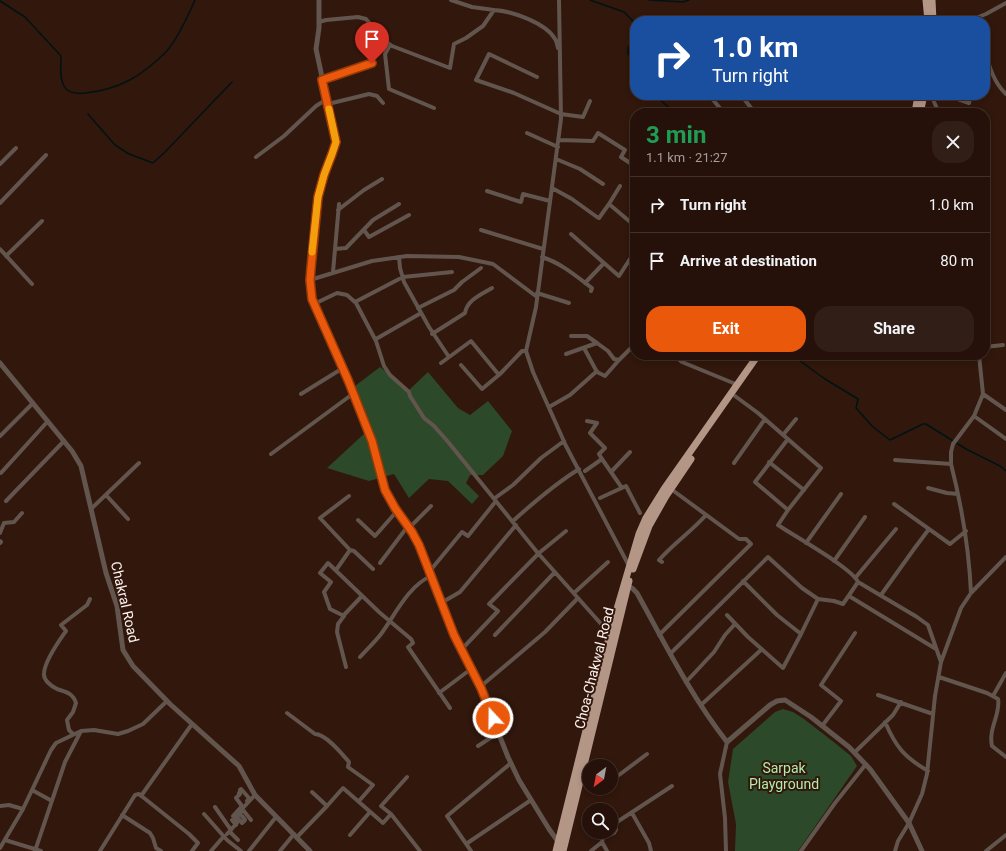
<!DOCTYPE html>
<meta charset="utf-8">
<style>
:root{--surface:#251109;--page:#311f17;--text:#f1f3f6;--muted:#a39d9c;--line:#42312a;--accent:#ea580c}
body{margin:0;font-family:Roboto,sans-serif;background:var(--page);color:var(--text);height:100vh;display:flex;flex-direction:column;font-size:15px;white-space:nowrap}
*{box-sizing:border-box;margin:0}
p{font-size:13px;color:var(--muted)}
.icon{flex:none;width:22px;height:22px;fill:none;stroke:currentColor;stroke-width:2;stroke-linecap:round;stroke-linejoin:round}
.map{position:relative;flex:1;overflow:hidden}
.panel{position:absolute;left:630px;top:108px;width:360px;height:252px;display:flex;flex-direction:column;background:var(--surface);border-radius:16px;box-shadow:0 2px 6px #0003,0 0 0 1px var(--line)}
.panel>*{flex:none}
.hud{position:absolute;left:630px;top:16px;width:360px;height:84px;border-radius:16px;box-shadow:0 2px 6px #0003,0 0 0 1px var(--line);background:#1a4fa0;color:#fff;overflow:hidden}
.needle{width:26px;rotate:212deg}
.controls{position:absolute;left:582px;top:759px;display:grid;gap:8px}
.controls a{display:grid;place-items:center;width:36px;height:36px;border-radius:50%;background:var(--surface);box-shadow:0 2px 6px #0003,0 0 0 1px var(--line);font-size:20px}
.pin{position:absolute;display:grid;place-items:center;width:34px;height:34px;color:#fff;margin:-41px -17px;border-radius:50% 50% 50% 0;rotate:-45deg;box-shadow:0 0 4px #0007}
.pin .icon{rotate:45deg}
.me{position:absolute;width:44px;margin:-22px;rotate:339deg;stroke-linejoin:round;filter:drop-shadow(0 0 3px #0008)}
.turn{display:flex;align-items:center;gap:14px;height:84px;padding:0 16px;font-size:18px}
.turn .icon{width:52px;height:52px;stroke-width:2.5}
.turn b{display:block;font-size:28px;line-height:34px}
.round{display:grid;place-items:center;flex:none;width:42px;height:42px;border-radius:16px;background:var(--page)}
.head{display:flex;align-items:center;justify-content:space-between;height:68px;padding:0 16px}
h1{font-size:24px;font-weight:700;line-height:30px;color:#1e9e55}
.primary-button{display:flex;gap:8px;margin-top:auto;padding:8px 16px}
.primary-button a{flex:1;height:46px;border-radius:16px;background:var(--accent);color:#fff;font-size:16px;font-weight:700;line-height:46px;text-align:center}
.primary-button a+a{background:var(--page);color:var(--text)}
ul{padding:0;list-style:none}
li{display:flex;align-items:center;gap:12px;height:56px;padding:0 16px;border-top:1px solid var(--line)}
li div{flex:1}
li b{display:block;font-size:15px}
li em{font-style:normal}
.map>svg:first-child{display:block}
.green{fill:#2c492a}
.lines{fill:none;stroke-linecap:round;stroke-linejoin:round}
.stream{stroke:#001314;stroke-width:1.5}
.minor{stroke:#62554e;stroke-width:4}
.tertiary{stroke:#62554e;stroke-width:5}
.trunk{stroke:#b49686;stroke-width:7}
.route-casing{stroke:#983908;stroke-width:10}
.route{stroke:#ea580c;stroke-width:7}
.slow{stroke:#f59e0b;stroke-width:7}
.labels{text-anchor:middle;stroke-width:4;stroke-linejoin:round;paint-order:stroke}
.street-label{font-size:14px;fill:#fdf2ee;stroke:#31170c}
.park-label{font-size:14px;fill:#b0ecab;stroke:#31170c}
</style>
<div class="map">
<svg width="1006" height="851" viewBox="0 0 1006 851">
<rect width="100%" height="100%" fill="#31170c"/>
<path class="green" d="M380,367L409,390L428,372L458,408L470,415L488,401L512,431L503,456L483,475H470L466,483L479,496L472,504L448,481L429,479L409,498L394,474L369,481L327,468L366,432L371,429L355,386Z
M783,709L793,712L804,719L835,743L851,756L857,766L798,851H735L736,824L728,782L733,749L767,719L775,712Z"/>
<g class="lines">
<path class="stream" d="M590,0L624,12L635,23
M649,0L683,2L689,0
M0,1L25,17L61,56C61,66 59,77 64,86C68,94 78,94 86,93C120,89 140,77 165,53C177,41 188,16 195,0
M635,41L628,47V54L635,61
M655,95L675,113
M88,114L115,145L129,154L153,163L165,152L232,82
M792,355L825,379L858,399L856,408L872,426L890,440L923,424H926L966,449L1000,466L1006,471"/>
<path class="minor" d="M451,0L472,7L494,10
M559,0L561,119L536,307L526,351L533,372L566,446L629,566
M976,18L986,14L1006,3
M966,21L973,18H976L977,21
M319,22L326,20L358,17L366,19L384,40L392,46L450,68L454,44L466,38L483,26L494,10C512,11 546,23 555,39C557,41 557,45 558,48
M390,45L385,54L389,89L434,108
M985,51C989,66 994,83 1006,94
M537,77L489,54L476,80L514,93L561,114L583,117L590,101
M322,80L372,63
M709,95L724,113
M741,95L755,113
M931,95L939,113
M940,95L946,97L955,98L969,103L970,98
M328,104L369,94L377,96L383,103
M527,133L558,147
M559,140L593,141L598,133L625,150L621,157L633,165L635,162
M256,157L284,136L316,106L327,99
M556,159L580,169L603,184
M0,164L16,148
M552,188L572,199L597,217L599,218L609,204L635,226
M487,191L521,202L523,194L550,201
M0,203L46,155
M609,204L620,186
M338,210L364,190L382,179
M364,230L369,237L409,215
M481,230L543,249
M571,234L604,263L585,283
M0,249L32,284
M335,249L346,248L373,220L399,204
M6,256L42,221
M399,257L400,268L404,282L429,327L449,357
M542,257C561,263 576,276 592,288L591,291
M604,263L619,276L630,259L635,263
M333,272L339,204
M310,280L372,261L407,256L459,257L493,264L537,297
M537,293L569,303
M355,302L403,277L452,272
M314,304L337,293L347,295L356,303L376,341L384,366L390,375L409,392L410,396L424,418L434,426L449,443L537,552L610,634
M418,308L454,290L462,282L481,268
M432,334L465,313C467,300 482,294 492,288
M571,336H587L597,343
M376,339L421,313
M985,347L1003,345
M584,348L597,372L605,376L619,360L635,344
M566,354L597,343L608,351L614,359L619,360
M673,355L682,362L738,385
M441,363L471,341L499,375
M461,365L482,389L500,374L522,351H526
M301,394L343,368
M983,394L1006,410
M735,396L758,413L821,468L788,510
M549,407L570,395L597,371
M974,416L1006,439
M783,435L796,419
M0,436L33,403
M788,439L755,482L788,510L778,525C794,536 852,568 858,582
M271,454L354,393
M602,459L622,488
M895,460L951,464
M769,462L804,490
M734,463L765,419
M585,471L602,459L599,454L605,448L590,433L597,423L587,421
M611,472L630,452
M1,473L48,421
M928,488L947,493L958,494
M106,495L128,519
M495,498L513,485L541,458L564,441
M600,498L626,486L640,513
M6,501L64,441
M894,504L950,544L966,531
M91,509L139,463
M358,520L375,536L397,511
M513,521C534,502 555,484 579,469
M409,528L431,506
M0,533L4,523L14,522L22,513
M0,541L1,542L0,543
M806,543L841,494
M350,550L354,551L373,569
M834,561L865,517
M662,562L659,560C674,543 692,531 706,515
M380,563L408,526
M336,570L350,550L320,518L349,496
M429,572L462,532L468,536L496,501
M856,577L896,529
M743,581L777,615L801,634
M574,593L608,562
M971,593C969,549 962,507 951,464V452L953,444L974,416L983,394L979,355
M881,595L914,549L929,529
M849,596L936,649
M441,603L460,592L516,525
M727,615L748,637L783,668L801,634L818,599
M343,616L362,596
M495,635L555,572
M659,635L751,544L746,539H739L671,489
M461,650L498,611L489,604L496,597L539,553L566,531
M670,654L768,557L802,588L818,599L834,601L843,604L858,582L917,617L928,625L941,662
M360,657C367,649 375,642 381,634C395,615 408,586 431,576
M346,667L337,632L338,624L344,616L330,609L324,592L331,582L320,573L328,563L379,612L411,639L413,643L408,647L450,708
M939,677L987,693L998,699C1001,714 988,728 992,746L1006,757
M686,682L714,652L725,635L735,624
M480,687L545,632L578,598
M439,693L471,669
M878,695L933,714
M993,696L1006,673
M701,705L762,649
M287,713L315,734C326,734 342,754 349,762L348,767L373,785L359,801
M885,722C896,747 904,757 928,771
M822,726L841,701L821,685L855,633
M73,734L69,730L67,720L73,712L76,703C73,693 66,692 57,689C51,686 43,680 44,673C45,660 59,641 66,631L61,625L87,605L90,599
M478,746L498,733
M855,752L893,715L901,702
M582,774L589,781
M407,777L381,806L391,814L420,851
M611,781L647,754
M594,788L597,790L601,788
M32,790L52,801
M240,790L241,789L249,798L247,801
M141,796L192,724
M0,806L9,805L23,809
M327,806L343,788L383,823L391,814
M215,807L231,830
M242,809L255,795
M632,813L649,843L651,851
M204,814L227,840L241,851
M122,815L150,833L153,838L156,848L161,851
M242,816L245,820L242,823L237,817L243,810L251,820
M232,820L236,825
M230,831L231,833L238,840
M227,834L237,823L235,817L233,816L242,806L236,798L240,794L239,793L241,791L240,790
M350,835L370,812
M297,837L327,806L312,792
M5,840L41,851
M602,842L607,851
M466,844L531,800
M0,848L23,809L51,750L56,743L81,731L94,730L118,734L128,731L143,724L167,701
M35,851L65,762L81,731
M100,851L135,795L139,794L189,834L198,843L192,851
M211,851L224,836
M249,851L276,817
M280,851L294,834
M471,851L447,816L511,763
M591,851L602,842L603,838L614,833L616,830L615,826L617,822L672,786
M726,851L725,818L720,774L727,742
M801,851L835,803L866,764
M895,851L898,841L909,823L922,794L927,774L935,696L941,662L961,608L971,593L1006,557
M986,851L1006,835"/>
<path class="tertiary" d="M319,0V28L316,49L336,142L333,154L324,175L318,197L311,268L310,280L312,299L354,393L372,441L385,490L395,508L412,532L419,545L454,635L481,689L508,757L519,780L549,829L559,843
M0,363L72,451L81,466L106,573L117,606L123,650L133,666L170,704L239,766L255,795L310,851
M626,586L632,588L637,593C665,644 691,696 727,742L770,705L777,701L785,700L811,717L849,747L870,769L909,823L922,851"/>
<path class="trunk" d="M926,0L928,21
M932,0L933,21
M915,113L918,95
M920,113L924,95
M633,569L649,526L666,496L691,459
M556,851L612,626L639,534L646,518L664,489L758,355
M563,851L629,581"/>
</g>
<g class="lines">
<defs>
<path id="route" d="M372,63L322,80L336,142L332,154L324,175L318,197L311,268L310,280L312,299L348,380L372,441L385,490L395,508L412,532L419,545L454,635L481,688L493,718"/>
</defs>
<use href="#route" class="route-casing"/>
<use href="#route" class="route"/>
<path class="slow" d="M312,252L318,197L324,175L332,154L336,142L329,109"/>
</g>
<g class="labels">
<g class="street-label">
<text transform="translate(125 602) rotate(77)" y="5">Chakral Road</text>
<text transform="translate(594 668) rotate(-76)" y="5">Choa-Chakwal Road</text>
</g>
<g class="park-label">
<text x="784" y="773">Sarpak<tspan x="784" dy="16">Playground</tspan></text>
</g>
</g>
</svg>
<div class="controls">
<a><svg class="needle" viewBox="-14 -14 28 28"><path d="M0-13l5 13h-10z" fill="#e53935"/><path d="M0 13l5-13h-10z" fill="#a39d9c"/></svg></a>
<a><svg class="icon" aria-label="search" viewBox="0 0 24 24"><circle cx="10" cy="10" r="6"/><path d="M15 15l6 6"/></svg></a>
</div>
<div class="pin" style="left:372px;top:63px;background:#d93025"><svg class="icon" aria-label="arrive" viewBox="0 0 24 24"><path d="M6 21V4h12l-3 4 3 4H6"/></svg></div>
<svg class="me" style="left:493px;top:718px" viewBox="-20 -20 40 40"><circle r="17" fill="#ea580c" stroke="#fff" stroke-width="3"/><path d="M0-11L8 9 0 5-8 9z" fill="#fff"/></svg>
<div class="hud">
<div class="turn"><svg class="icon" aria-label="right" viewBox="0 0 24 24"><path d="M7 20v-9h11M14 6l5 5-5 5"/></svg><div><b>1.0 km</b>Turn right</div></div>
</div>
<section class="panel">
<div class="head"><div><h1>3 min</h1><p>1.1 km · 21:27</p></div><a class="round"><svg class="icon" aria-label="close" viewBox="0 0 24 24"><path d="M6 6l12 12M18 6L6 18"/></svg></a></div>
<ul>
<li><svg class="icon" aria-label="right" viewBox="0 0 24 24"><path d="M7 20v-9h11M14 6l5 5-5 5"/></svg><div><b>Turn right</b></div><em>1.0 km</em></li>
<li><svg class="icon" aria-label="arrive" viewBox="0 0 24 24"><path d="M6 21V4h12l-3 4 3 4H6"/></svg><div><b>Arrive at destination</b></div><em>80 m</em></li>
</ul>
<div class="primary-button"><a>Exit</a><a>Share</a></div>
</section>
</div>
